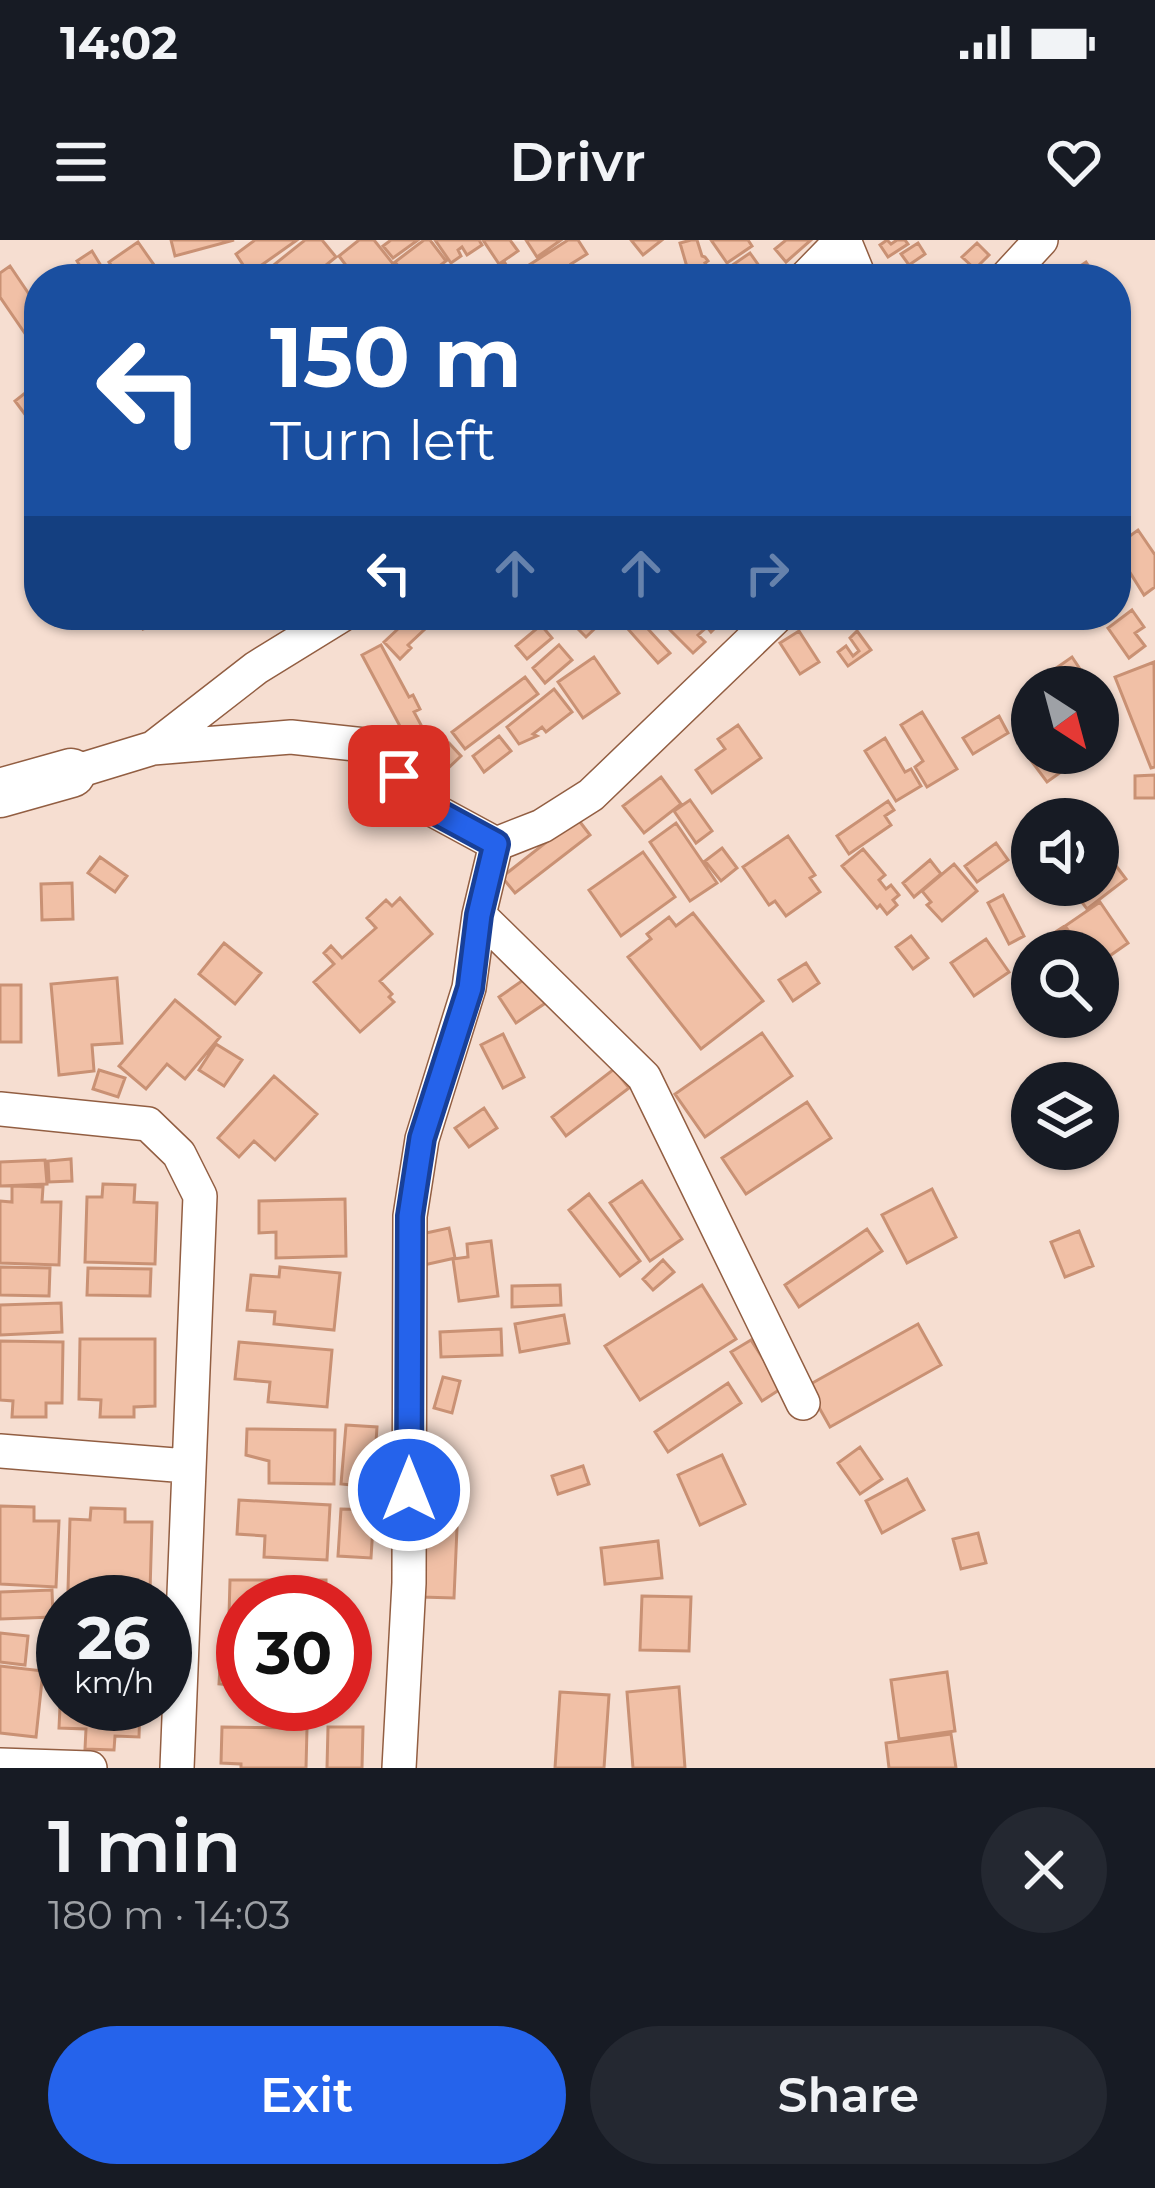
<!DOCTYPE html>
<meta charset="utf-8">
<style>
:root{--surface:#171b24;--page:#242831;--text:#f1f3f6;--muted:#9ea1a6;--accent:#2563eb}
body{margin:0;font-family:Montserrat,sans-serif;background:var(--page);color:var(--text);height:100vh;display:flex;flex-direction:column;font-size:45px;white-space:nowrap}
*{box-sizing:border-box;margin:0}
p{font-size:39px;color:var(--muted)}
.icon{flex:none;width:66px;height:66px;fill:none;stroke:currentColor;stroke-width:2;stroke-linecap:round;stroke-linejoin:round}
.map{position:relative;height:1528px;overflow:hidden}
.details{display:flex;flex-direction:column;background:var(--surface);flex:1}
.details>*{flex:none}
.top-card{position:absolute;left:24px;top:24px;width:1107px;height:366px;border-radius:48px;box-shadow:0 3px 9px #0004;background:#1a4fa0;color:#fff;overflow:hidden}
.needle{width:78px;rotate:144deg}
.controls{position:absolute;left:1011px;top:426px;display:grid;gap:24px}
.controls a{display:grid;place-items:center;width:108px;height:108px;border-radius:50%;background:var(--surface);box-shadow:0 3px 9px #0004;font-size:60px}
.speed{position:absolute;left:36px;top:1335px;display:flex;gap:24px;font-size:60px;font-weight:700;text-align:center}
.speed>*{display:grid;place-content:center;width:156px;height:156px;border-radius:50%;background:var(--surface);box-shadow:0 3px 9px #0004;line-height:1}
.speed small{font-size:30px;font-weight:400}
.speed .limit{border:18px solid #d22;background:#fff;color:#111}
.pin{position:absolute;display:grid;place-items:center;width:102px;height:102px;color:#fff;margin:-51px;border-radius:24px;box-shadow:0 6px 18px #0006}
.me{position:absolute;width:132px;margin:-66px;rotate:0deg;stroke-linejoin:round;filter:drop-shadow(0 0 9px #0008)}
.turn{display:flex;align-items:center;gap:42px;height:252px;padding:0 48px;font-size:54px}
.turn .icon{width:156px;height:156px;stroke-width:2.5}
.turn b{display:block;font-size:84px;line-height:102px}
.lanes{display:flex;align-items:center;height:114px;padding:0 48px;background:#0003;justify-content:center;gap:60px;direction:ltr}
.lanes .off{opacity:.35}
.round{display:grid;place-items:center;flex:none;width:126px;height:126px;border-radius:63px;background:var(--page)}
.headline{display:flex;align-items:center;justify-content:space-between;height:204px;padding:0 48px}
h1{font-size:72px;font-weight:600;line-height:90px}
.button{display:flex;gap:24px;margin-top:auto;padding:24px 48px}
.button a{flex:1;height:138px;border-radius:72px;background:var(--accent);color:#fff;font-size:48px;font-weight:600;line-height:138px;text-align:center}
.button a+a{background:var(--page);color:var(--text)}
.status{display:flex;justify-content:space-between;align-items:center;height:84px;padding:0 60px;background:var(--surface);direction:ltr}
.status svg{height:33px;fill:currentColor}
header{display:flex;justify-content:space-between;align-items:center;height:156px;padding:0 48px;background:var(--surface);font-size:54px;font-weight:600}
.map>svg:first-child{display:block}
.building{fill:#f1c0a6;stroke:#c99174;stroke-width:3}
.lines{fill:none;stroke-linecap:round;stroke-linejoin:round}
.minor-casing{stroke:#925e42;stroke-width:36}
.secondary-casing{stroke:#925e42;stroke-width:51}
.minor{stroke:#fff;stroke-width:33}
.secondary{stroke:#fff;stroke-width:48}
.route-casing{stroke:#184099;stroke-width:30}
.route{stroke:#2563eb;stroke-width:21}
</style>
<div class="status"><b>14:02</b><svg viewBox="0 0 49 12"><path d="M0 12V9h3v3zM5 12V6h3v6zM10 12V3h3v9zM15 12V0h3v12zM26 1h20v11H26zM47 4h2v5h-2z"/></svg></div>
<header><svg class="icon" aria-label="menu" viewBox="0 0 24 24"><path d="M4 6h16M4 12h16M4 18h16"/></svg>Drivr<svg class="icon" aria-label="heart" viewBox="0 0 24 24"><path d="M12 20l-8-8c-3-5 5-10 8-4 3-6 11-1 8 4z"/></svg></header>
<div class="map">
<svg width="1155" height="1528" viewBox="0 0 1155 1528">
<rect width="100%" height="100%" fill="#f6ded1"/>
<path class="building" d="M171,0H234L175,16Z
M255,0H297L249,34L236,14Z
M305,0H322L336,17L309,39H262L260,36Z
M359,0H374L394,25L377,39H356L339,16Z
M391,0H418L393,18L383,6Z
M424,0H430L446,21L422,39H408L395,22Z
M435,0H479L482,5L467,15L462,7L458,10L461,16L451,23Z
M483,0H510L518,11L499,24Z
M526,0H561L537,17Z
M568,0H578L587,14L571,24L575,30L561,39H534L526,27Z
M631,0H662L643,15Z
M691,0H697L702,16L705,17L708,21L705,23L715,37L713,39H695L687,27L680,3Z
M711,0H748L752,6L727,23Z
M786,0H811L786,22L775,9Z
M887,0L891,4L897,0H905L908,4L888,17L880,5Z
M138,2L154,25L134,39H121L109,22Z
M918,3L925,14L909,25L901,14Z
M977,3L989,15L975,29L962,17Z
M92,11L109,39H88L77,21Z
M750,13L767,37L736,39L728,28Z
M1086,22L1097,39H1064L1063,38Z
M505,23L514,39H492L489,34Z
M10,26L39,69V86L26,95L0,57V33Z
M39,142V180L33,185L15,161Z
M1138,290L1155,315V347L1144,355L1116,310V306Z
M1132,370L1144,387L1135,393L1145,406L1129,418L1108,388Z
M137,375H160L163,381L143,389Z
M413,375H440L408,405L411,408L400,419L384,402Z
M564,375H609L586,397Z
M642,375H647L655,384L648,389L670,413L658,423L627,388Z
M655,375H676L683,381L689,375H718L723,380L711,392L707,387L698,395L705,402L693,413Z
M541,385L552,398L527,419L516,406Z
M799,391L819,422L800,434L780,403Z
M857,391L871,410L848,426L838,412L846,406L853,416L859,411L850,398Z
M381,405L409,457L413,455L420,469L414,472L435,511L418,520L362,415Z
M559,405L572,420L545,443L533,428Z
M594,417L619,453L583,478L558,442Z
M1072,417L1092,447H1067L1055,429Z
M1154,422L1155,527L1151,528L1115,437Z
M525,437L538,454L465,509L452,492Z
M554,449L572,472L546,492L542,487L533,494L537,496L519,504L507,487Z
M922,472L957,529L927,547L915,527L923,521L901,485Z
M999,476L1008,493L973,514L963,498Z
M738,485L761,518L712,553L696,530L725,509L718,499Z
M499,496L511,511L484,532L473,516Z
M885,498L905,532L911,529L921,546L896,561L865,511Z
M1032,498V513H1068L1075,522L1047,542L1024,511L1032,505L1029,501Z
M449,503L461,516L441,535L428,522Z
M1155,535V558H1135V536Z
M661,537L681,564L644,593L623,566Z
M690,560L712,591L696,603L674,571Z
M888,561L894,570L885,576L891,585L849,614L837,596Z
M577,578L590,595L515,653L502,637Z
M676,583L717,643L690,661L650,602Z
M788,596L815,635L810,638L820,652L786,676L775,661L769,665L743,627Z
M1098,602L1126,639L1087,669L1069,645H1098Z
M996,603L1008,620L977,642L965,626Z
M722,608L737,628L721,641L705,621Z
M863,609L885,635L879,640L886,649L891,645L899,655L893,660L897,665L887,674L880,665L877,668L842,626Z
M643,612L675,657L621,696L589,650Z
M100,617L127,636L115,652L88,633Z
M930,620L941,634L914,657L903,643Z
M954,624L977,651L942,681L927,665L931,662L922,651Z
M72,643L73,679L42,680L41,644Z
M1003,655L1024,696L1009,704L988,663Z
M400,658L432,694L380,741L392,754L389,757L394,762L360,792L314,742L334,724L324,713L331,706L342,718L376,688L367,678L386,660L392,666Z
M1100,662L1128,703L1098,724V711H1083L1065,686Z
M693,673L763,761L701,809L628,717L651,699L647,694L669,677L676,686Z
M1063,687L1079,711H1040L1035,705Z
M911,696L928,718L913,729L896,707Z
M986,699L1009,732L974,756L951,723Z
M224,703L261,733L235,764L199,734Z
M806,723L819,743L793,761L779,740Z
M529,736L547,762L516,783L499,757Z
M117,738L122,803L92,805L94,831L59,835L51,744Z
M0,745H21V802H0Z
M175,760L220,797L185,839L167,824L146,849L119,826Z
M762,793L792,836L705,897L675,854Z
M503,794L524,837L503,848L481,805Z
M216,804L242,820L224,846L199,830Z
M614,829L629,848L566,896L552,877Z
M99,830L125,838L118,857L93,849Z
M274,836L317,874L275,920L254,901L239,917L218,898Z
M807,862L831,898L746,954L722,918Z
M484,868L497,888L469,907L455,888Z
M71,919L72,941L49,942L48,921Z
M45,920L47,944L0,946V922Z
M642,941L682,999L650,1021L610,963Z
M103,944L135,945L134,962L157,963L155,1024L85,1022L87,957H102Z
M12,946L43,947L42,962H61L59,1025L0,1023V961L12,962Z
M932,949L956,997L907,1023L882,975Z
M589,954L640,1021L620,1036L569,970Z
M345,959L346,1016L276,1018V992L259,993V961Z
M449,988L455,1018L424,1025L417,995Z
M867,989L882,1011L799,1067L785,1045Z
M1079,991L1093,1026L1065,1037L1051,1002Z
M491,1001L498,1056L459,1061L453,1019L468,1017L467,1004Z
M663,1020L674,1032L653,1050L643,1039Z
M0,1027L50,1028L49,1056L0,1055Z
M280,1027L340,1033L334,1090L274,1084L275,1072L247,1070L251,1035L279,1037Z
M88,1028L151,1029L150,1056L87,1055Z
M560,1045L561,1065L512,1067V1046Z
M702,1045L736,1099L640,1160L605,1106Z
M61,1063L62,1092L0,1095V1065Z
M564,1075L569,1103L520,1112L515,1084Z
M918,1084L941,1125L830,1187L807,1146Z
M501,1089L502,1115L441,1117L440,1092Z
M80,1099H155V1166L134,1167V1177H100L101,1160L79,1159Z
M751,1100L782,1148L762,1161L731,1112Z
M0,1101L63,1102L62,1163H46V1177H12L13,1161L0,1160Z
M239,1102L332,1110L327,1167L268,1162L270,1142L235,1139Z
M443,1137L460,1141L452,1173L434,1168Z
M728,1143L741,1163L668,1212L655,1192Z
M346,1185L377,1187L373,1247L341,1244Z
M247,1189L335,1190L334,1244L269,1243V1221L246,1215Z
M860,1207L882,1239L860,1254L838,1223Z
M722,1215L745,1264L700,1285L678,1235Z
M583,1226L589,1244L558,1254L552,1236Z
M907,1239L924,1270L882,1293L866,1261Z
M239,1260L330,1265L327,1320L264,1317L265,1296L237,1294Z
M0,1266L34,1267V1281H59L56,1347L0,1344Z
M91,1268L125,1269V1282H152L150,1352L68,1350L70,1279L90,1280Z
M341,1269L374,1270L371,1318L338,1316Z
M424,1287L457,1288L454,1358L421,1357Z
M978,1293L986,1323L961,1329L953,1299Z
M658,1301L662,1338L605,1344L601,1308Z
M230,1340H326V1362H243V1376H229Z
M52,1350L53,1377L0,1379V1352Z
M642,1356L691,1357L689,1411L640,1410Z
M0,1393L28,1396L25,1425L0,1422Z
M63,1404V1464H140L139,1497L115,1496L114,1510L85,1509L86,1489L59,1488Z
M221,1409L243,1410V1446L219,1444Z
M0,1426L43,1431L36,1497L0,1493Z
M947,1432L955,1491L899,1499L891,1440Z
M679,1447L685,1528H633L627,1452Z
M560,1452L609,1455L604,1528H555Z
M251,1464H313V1473L251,1470Z
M222,1487L307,1488L306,1528H241V1524L221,1523Z
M328,1487H363L362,1528H327Z
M951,1494L956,1528H889L886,1503Z"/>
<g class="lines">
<defs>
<path id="minor" d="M844,0L860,39
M804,39L842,0
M1005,39L1041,0
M153,508L256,428L342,375
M71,533L153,508L291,497L374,506L424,565L496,604L542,586L591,555L778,375
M479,675L644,837L803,1163
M0,869L148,884L179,914L200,956L177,1528
M0,1211L187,1226
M0,1525L90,1528
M399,1528L409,1343L410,976L422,899L469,748L479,675L496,604"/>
<path id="secondary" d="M0,553L71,533"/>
</defs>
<use href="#minor" class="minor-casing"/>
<use href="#secondary" class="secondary-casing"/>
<use href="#minor" class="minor"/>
<use href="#secondary" class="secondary"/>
</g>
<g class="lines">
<defs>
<path id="route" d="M399,536L424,565L496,604L479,675L470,748L422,898L410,976L409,1250"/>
</defs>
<use href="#route" class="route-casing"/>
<use href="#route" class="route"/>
</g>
</svg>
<div class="controls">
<a><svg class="needle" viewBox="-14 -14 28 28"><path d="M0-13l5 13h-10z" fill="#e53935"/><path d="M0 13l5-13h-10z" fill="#9ea1a6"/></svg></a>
<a><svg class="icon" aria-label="sound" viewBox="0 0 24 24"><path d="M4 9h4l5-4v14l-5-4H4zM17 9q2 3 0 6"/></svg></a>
<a><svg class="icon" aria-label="search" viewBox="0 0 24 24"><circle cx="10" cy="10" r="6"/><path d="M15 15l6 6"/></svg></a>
<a><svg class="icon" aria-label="layers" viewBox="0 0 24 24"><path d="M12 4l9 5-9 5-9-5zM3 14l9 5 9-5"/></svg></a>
</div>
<div class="speed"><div>26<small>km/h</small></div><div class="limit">30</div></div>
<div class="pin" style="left:399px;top:536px;background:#d93025"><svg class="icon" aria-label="arrive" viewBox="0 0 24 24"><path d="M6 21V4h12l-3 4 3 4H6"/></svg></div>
<svg class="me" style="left:409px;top:1250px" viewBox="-20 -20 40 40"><circle r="17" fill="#2563eb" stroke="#fff" stroke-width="3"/><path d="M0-11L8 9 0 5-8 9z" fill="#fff"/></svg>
<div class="top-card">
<div class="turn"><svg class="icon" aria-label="left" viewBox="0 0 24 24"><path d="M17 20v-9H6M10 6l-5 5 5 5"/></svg><div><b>150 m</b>Turn left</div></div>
<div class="lanes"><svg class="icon" aria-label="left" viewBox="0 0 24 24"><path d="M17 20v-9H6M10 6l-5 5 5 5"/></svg><svg class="icon off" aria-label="ahead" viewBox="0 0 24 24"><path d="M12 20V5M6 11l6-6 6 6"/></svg><svg class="icon off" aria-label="ahead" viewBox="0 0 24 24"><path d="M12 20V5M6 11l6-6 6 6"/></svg><svg class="icon off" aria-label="right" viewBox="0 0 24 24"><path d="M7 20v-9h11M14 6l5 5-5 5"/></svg></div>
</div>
</div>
<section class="details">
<div class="headline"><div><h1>1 min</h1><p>180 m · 14:03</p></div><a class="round"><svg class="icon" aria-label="close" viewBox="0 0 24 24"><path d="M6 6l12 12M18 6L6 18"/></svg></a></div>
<div class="button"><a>Exit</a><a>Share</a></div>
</section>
